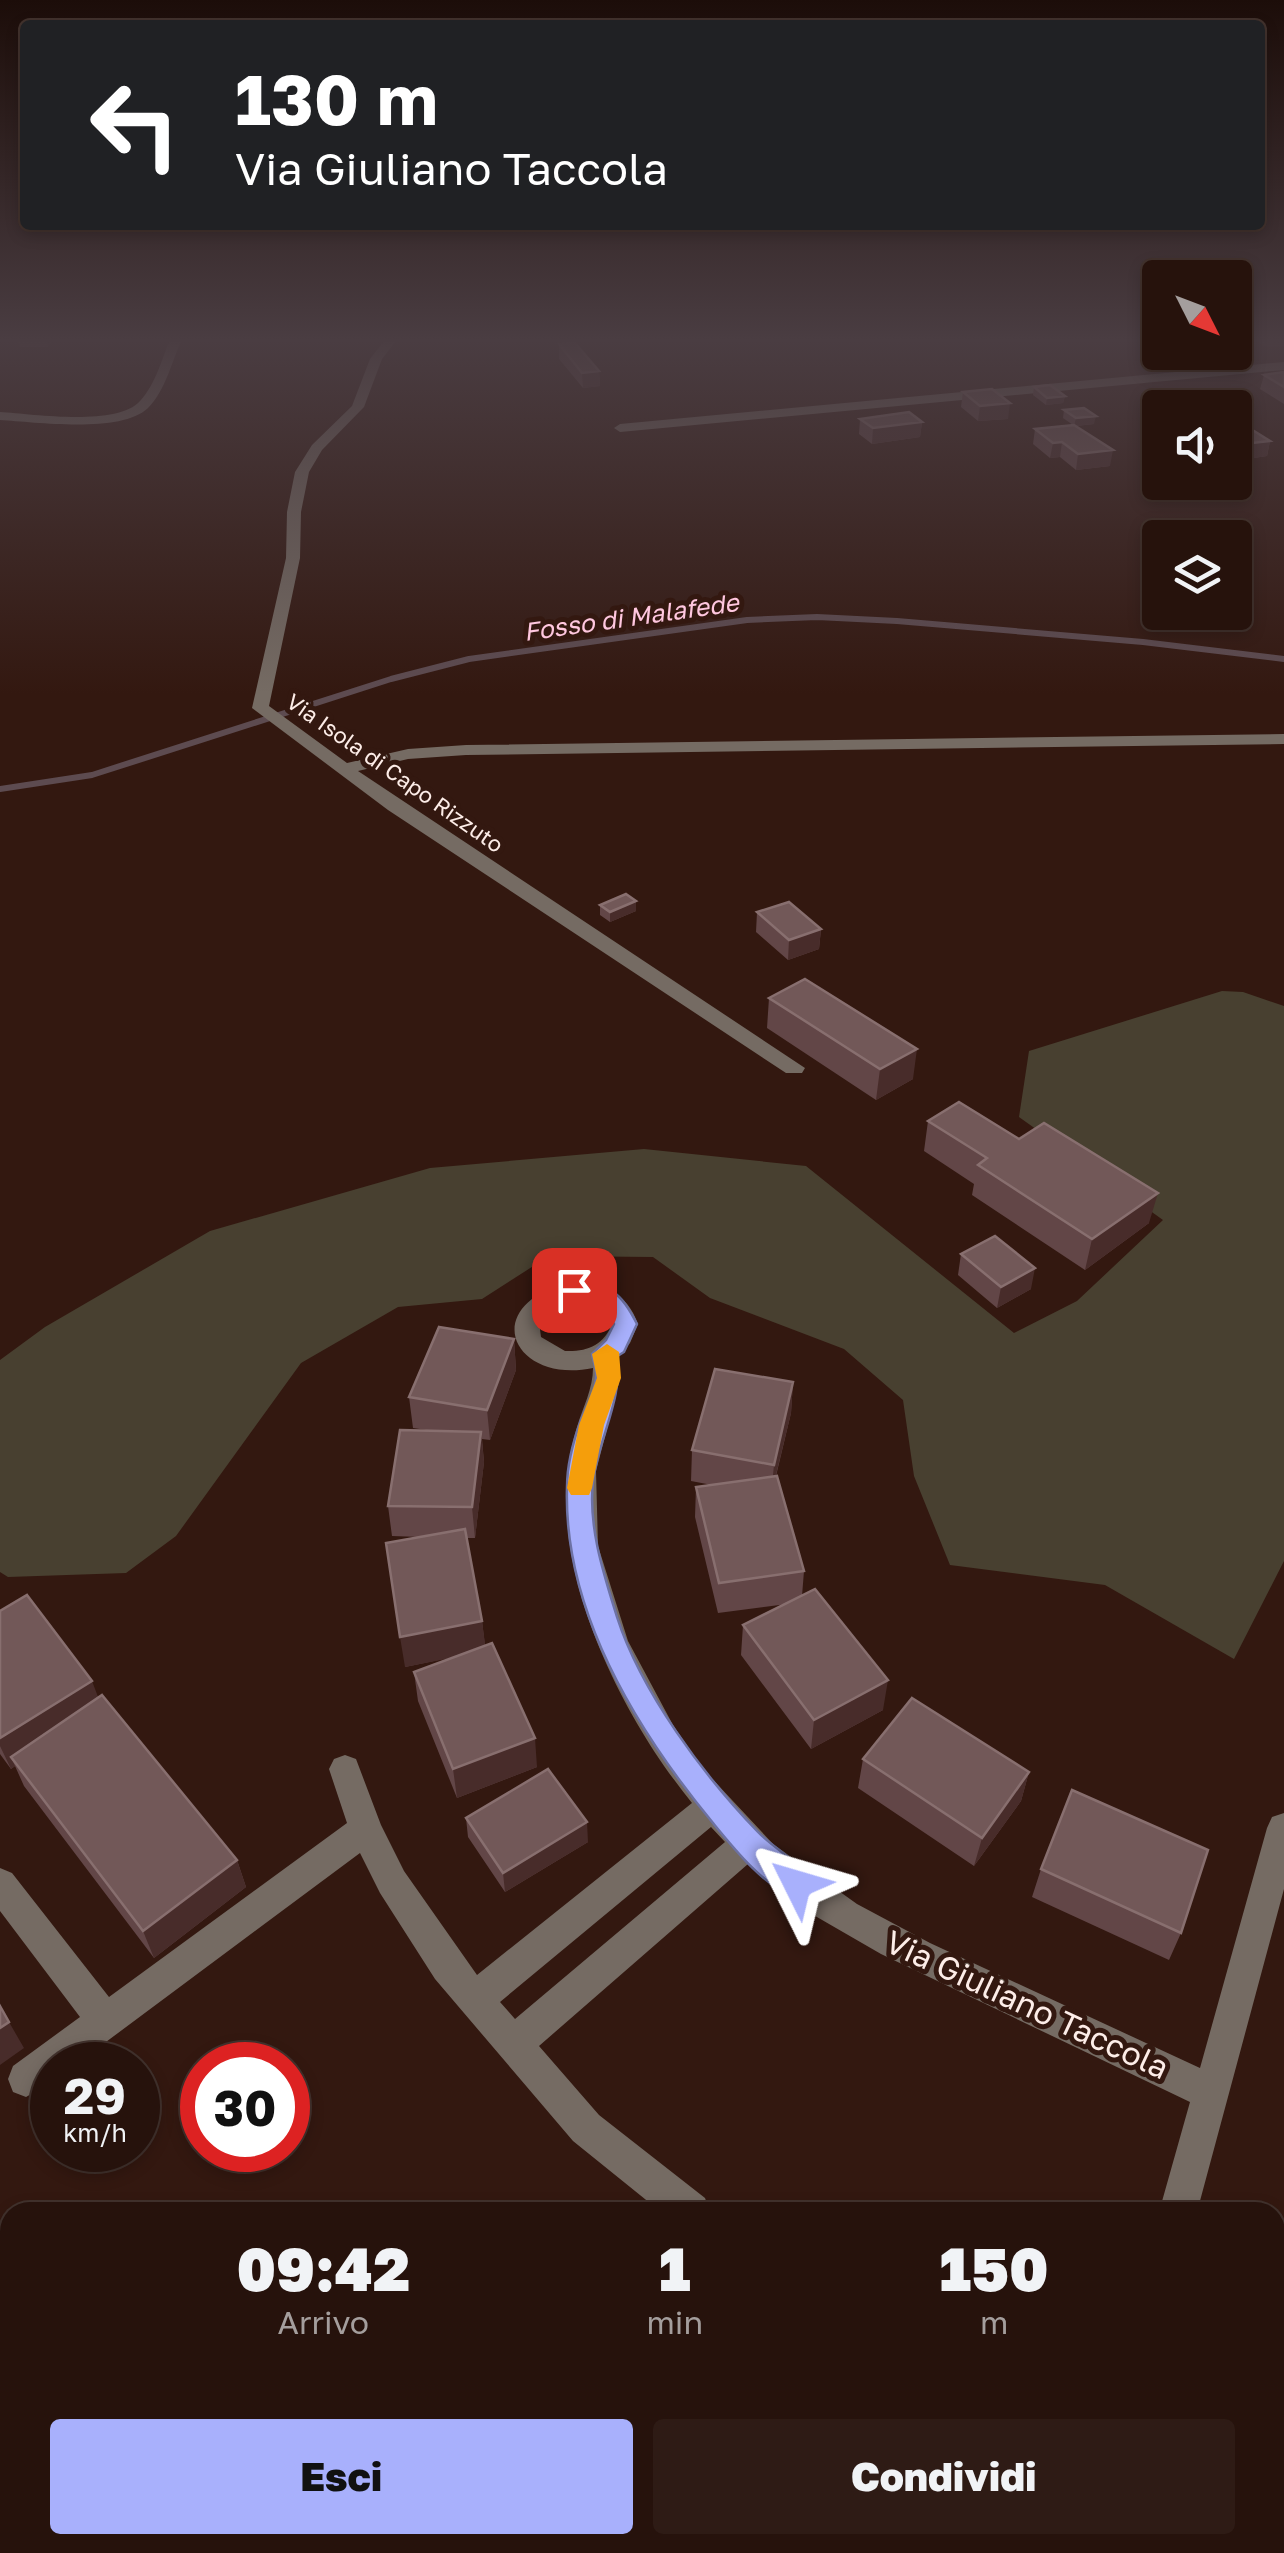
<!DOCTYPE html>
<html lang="it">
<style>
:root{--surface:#26120c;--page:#2e1b15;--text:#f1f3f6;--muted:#a49e9d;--line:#42322d;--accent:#a8b0fc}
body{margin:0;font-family:"Golos Text",sans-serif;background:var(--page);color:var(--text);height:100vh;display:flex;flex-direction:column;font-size:38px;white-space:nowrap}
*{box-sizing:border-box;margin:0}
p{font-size:32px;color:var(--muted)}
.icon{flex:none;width:55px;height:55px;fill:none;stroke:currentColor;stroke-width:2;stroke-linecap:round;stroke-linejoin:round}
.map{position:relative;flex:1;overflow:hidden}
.panel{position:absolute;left:0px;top:2202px;width:1285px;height:352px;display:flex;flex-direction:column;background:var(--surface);border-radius:30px 30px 0 0;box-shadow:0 5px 15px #0003,0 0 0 2px var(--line)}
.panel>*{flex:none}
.guide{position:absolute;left:20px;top:20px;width:1245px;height:210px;border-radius:10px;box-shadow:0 5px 15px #0003,0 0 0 2px var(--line);background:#202124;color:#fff;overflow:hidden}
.needle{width:65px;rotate:132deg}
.tools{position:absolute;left:1142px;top:260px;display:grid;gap:20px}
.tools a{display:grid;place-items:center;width:110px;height:110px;border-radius:10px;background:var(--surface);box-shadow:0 5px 15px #0003,0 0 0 2px var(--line);font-size:50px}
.speed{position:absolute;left:30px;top:2042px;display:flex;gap:20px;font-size:50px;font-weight:700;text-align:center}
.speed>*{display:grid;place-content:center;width:130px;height:130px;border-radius:50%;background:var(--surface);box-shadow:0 5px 15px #0003,0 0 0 2px var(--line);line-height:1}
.speed small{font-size:25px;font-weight:400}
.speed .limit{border:15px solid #d22;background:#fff;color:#111}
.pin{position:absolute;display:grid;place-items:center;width:85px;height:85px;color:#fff;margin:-42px;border-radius:20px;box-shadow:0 5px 15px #0006}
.me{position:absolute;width:110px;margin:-55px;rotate:310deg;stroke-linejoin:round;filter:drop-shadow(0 0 8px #0008)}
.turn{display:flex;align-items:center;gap:35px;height:210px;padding:0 50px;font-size:45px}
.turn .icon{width:130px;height:130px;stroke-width:2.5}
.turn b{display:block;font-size:70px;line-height:85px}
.eta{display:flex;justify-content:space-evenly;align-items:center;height:170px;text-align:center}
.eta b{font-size:60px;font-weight:800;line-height:70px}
.cta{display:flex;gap:20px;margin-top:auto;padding:20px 50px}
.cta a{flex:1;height:115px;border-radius:10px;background:var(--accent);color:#111;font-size:40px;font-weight:800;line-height:115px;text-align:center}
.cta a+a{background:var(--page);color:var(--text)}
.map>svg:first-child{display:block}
.green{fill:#484030}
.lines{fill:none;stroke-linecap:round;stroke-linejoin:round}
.stream{stroke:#5d4b50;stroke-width:6}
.minor{fill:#756b63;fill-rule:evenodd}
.wall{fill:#624647}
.shaded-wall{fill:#482c2a}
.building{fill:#725858;stroke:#886f6f;stroke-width:2.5}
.route{fill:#a8b0fc;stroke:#6d72a4;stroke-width:2.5}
.slow{fill:#f59e0b}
.labels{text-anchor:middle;stroke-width:10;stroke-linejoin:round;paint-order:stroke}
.far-street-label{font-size:22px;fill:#fdede8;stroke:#331810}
.far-water-label{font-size:25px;font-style:italic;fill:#ffc7df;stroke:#331810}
.near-street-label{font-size:32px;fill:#fdede8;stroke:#331810}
</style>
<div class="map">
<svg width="1284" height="2553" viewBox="0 0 1284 2553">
<rect width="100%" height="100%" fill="#331810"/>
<path class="green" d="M1222,991L1243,992L1284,1006V1561L1234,1659L1105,1585L950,1565L914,1476L903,1400L844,1349L710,1298L653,1257L549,1256L482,1299L398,1307L301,1363L176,1536L126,1573L8,1577L0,1572V1360L45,1327L210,1231L430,1168L644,1149L806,1166L1014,1333L1077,1301L1163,1220L1019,1117L1029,1051Z"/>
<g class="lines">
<path class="stream" d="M0,789L92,775L391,679L469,659L747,620L817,617L897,621L1143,642L1284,659"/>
<path class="minor" d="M171,337H183C172,360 166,390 148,408C121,434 36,422 0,420V412C33,414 117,427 140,401C156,384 162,358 171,337Z
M387,337H399L382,359L364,407L322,450L309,472L301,512L300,558L269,706L347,763L408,749L466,745L1284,734V744L466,755L408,759L358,771L805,1068L802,1073H786L388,810L252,708L286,558L287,512L295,472L312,445L352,406L370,359Z
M1284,362V370L620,432L614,428L620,424Z
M573,1281C604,1283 627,1293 638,1324L630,1343L617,1356L619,1383L596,1471L598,1546L628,1641L673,1725L703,1769L773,1844L857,1904L930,1943L1200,2068L1267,1828L1272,1817L1284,1813V1889L1197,2212H1159L1190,2102L881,1954L810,1913L748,1864L539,2046L599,2115L705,2198L710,2212H661L573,2141L435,1979L380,1893L360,1853L75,2065H52V2082L26,2097L13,2092L8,2079L13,2066L80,2017L0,1911V1868L12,1873L109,1997L347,1823L329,1769L334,1759L345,1755L356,1759L381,1825L404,1871L477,1975L692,1803C627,1723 560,1593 567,1487C568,1467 571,1446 577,1427C583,1407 593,1389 593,1368C513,1385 475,1305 573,1281ZM573,1299C592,1300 606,1305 612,1324C604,1345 587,1352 565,1351L541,1337L539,1322L549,1311ZM711,1827L725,1842L515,2019L500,2002Z
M308,2545H358L354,2553H305Z
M421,2545H467L470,2553H425Z
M1059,2545H1103L1101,2553H1057Z"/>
</g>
<path class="wall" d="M17,337H54L48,347H20Z
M1251,337H1284V346L1266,347Z
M559,344L599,371L600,386L583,388L559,359Z
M1284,372V404L1260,389L1264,375Z
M1034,387L1065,396L1063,403L1046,405L1033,395Z
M963,392L1008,419L978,421L961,407Z
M1064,410L1094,424L1076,426L1110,466L1076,470L1060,457L1050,458L1033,444L1035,429L1073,425L1063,418Z
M860,419L922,422L920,437L872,444L859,434Z
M1235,427L1270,441L1267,456L1240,460L1235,457Z
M636,901V911L610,922L600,915V905Z
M757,912L821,929L819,949L788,960L756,932Z
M769,998L913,1079L876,1100L767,1028Z
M928,1121L1019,1139L1149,1223L1085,1270L972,1195L974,1184L924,1151Z
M961,1254L1031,1289L997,1308L958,1275Z
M514,1339L516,1370L490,1440L482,1439L484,1462L475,1538H466L482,1621L485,1646L537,1767L457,1798L418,1701L414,1672L453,1657L405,1667L420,1537L392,1536L388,1506L433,1431L413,1428L409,1397Z
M793,1382L791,1413L776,1476L804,1571L802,1596L883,1710L811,1749L741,1655L743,1625L787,1604L718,1613L695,1517L696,1487L712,1485L691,1481L692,1450Z
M0,1611L98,1698L237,1860L246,1887L154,1958L24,1786L15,1766L11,1769L0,1754Z
M863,1759L1029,1772L1021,1801L974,1866L858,1788Z
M466,1818L588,1842L505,1892L468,1837Z
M1041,1869L1181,1933L1169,1960L1032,1897Z
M525,2545H725L732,2553H531Z"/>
<path class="shaded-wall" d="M46,337H54L48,347Z
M497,337H515V338L497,340Z
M1269,337H1284V346L1266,347Z
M599,371L600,386L583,388L582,373Z
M1065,396L1063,403L1046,405L1047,398Z
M1010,403L1008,419L978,421L980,406Z
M1096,416L1094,424L1074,426L1076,418Z
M922,422L920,437L872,444L873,428Z
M1270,441L1267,456L1240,460L1243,444Z
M1062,442L1060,457L1050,458L1053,443Z
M1113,450L1110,466L1076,470L1078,454Z
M636,901V911L610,922V912Z
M821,929L819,949L788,960L789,940Z
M917,1049L913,1079L876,1100L880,1069Z
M1158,1193L1149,1223L1085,1270L1092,1239Z
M1035,1268L1031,1289L997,1308L1001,1287Z
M514,1339L516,1370L490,1440L487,1410Z
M793,1382L791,1413L771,1495L774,1465Z
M481,1432L484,1462L475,1538L472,1507Z
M482,1621L486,1651L405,1667L400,1637Z
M888,1680L883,1710L811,1749L814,1720Z
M92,1681L103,1710L11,1757L15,1766L11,1769L0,1746V1738Z
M535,1738L537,1767L457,1798L453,1769Z
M1029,1772L1021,1801L974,1866L982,1838Z
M587,1822L588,1842L505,1892L503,1873Z
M237,1860L246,1887L154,1958L143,1931Z
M9,2022L24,2048L0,2065V2028Z"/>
<path class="building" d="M575,343L599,371L582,373L559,344Z
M1284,372V387L1264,375Z
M1050,385L1065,396L1047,398L1034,387Z
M992,389L1010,403L980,406L963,392Z
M1084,408L1096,416L1076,418L1064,410Z
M909,412L922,422L873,428L860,419Z
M1074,425L1113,450L1078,454L1062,442L1053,443L1035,429Z
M1246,426L1270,441L1243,444L1235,439V427Z
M626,894L636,901L610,912L600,905Z
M789,902L821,929L789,940L757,912Z
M805,979L917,1049L880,1069L769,998Z
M959,1102L1019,1139L1044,1123L1158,1193L1092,1239L978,1165L987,1158L928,1121Z
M995,1236L1035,1268L1001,1287L961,1254Z
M439,1327L514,1339L487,1410L409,1397Z
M715,1369L793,1382L774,1465L692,1450Z
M400,1430L481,1432L472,1507L388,1506Z
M777,1476L804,1571L719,1583L696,1487Z
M465,1529L482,1621L400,1637L386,1543Z
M815,1589L888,1680L814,1720L743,1625Z
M27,1595L92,1681L0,1738V1611Z
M492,1643L535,1738L453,1769L414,1672Z
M102,1695L237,1860L143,1931L11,1757Z
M912,1698L1029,1772L982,1838L863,1759Z
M548,1769L587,1822L503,1873L466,1818Z
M1072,1790L1208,1850L1181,1933L1041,1869Z
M0,2006L9,2022L0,2028Z
M537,2545H725L732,2553H542Z"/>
<linearGradient id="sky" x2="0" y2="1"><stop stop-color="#1c0d09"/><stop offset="0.49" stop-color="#4a3d42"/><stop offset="1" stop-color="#4a3d42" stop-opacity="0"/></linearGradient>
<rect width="1284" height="694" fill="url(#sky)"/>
<path class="route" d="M574,1282C611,1288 619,1288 637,1324L624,1352L616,1357C625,1395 597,1442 593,1482C588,1527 604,1575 617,1617C641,1692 704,1776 758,1832C775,1850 802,1862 812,1884L808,1895L797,1899C764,1886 735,1850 713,1823C637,1731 563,1611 567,1487C567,1466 574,1439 581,1420C586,1407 596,1390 596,1377C597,1370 593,1361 592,1354L606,1340L614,1324C601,1297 591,1303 565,1295L562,1290L565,1284Z"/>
<path class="slow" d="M607,1344L619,1352L621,1378L604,1425L592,1488L589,1495H571L567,1488L579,1425L597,1378L592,1354Z"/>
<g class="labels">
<g class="far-street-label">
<text transform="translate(395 773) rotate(35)" y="8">Via Isola di Capo Rizzuto</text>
</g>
<g class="far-water-label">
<text transform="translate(631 617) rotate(-8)" y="9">Fosso di Malafede</text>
</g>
<g class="near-street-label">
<text transform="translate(1027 2005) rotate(25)" y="11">Via Giuliano Taccola</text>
</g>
</g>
</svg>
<div class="tools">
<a><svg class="needle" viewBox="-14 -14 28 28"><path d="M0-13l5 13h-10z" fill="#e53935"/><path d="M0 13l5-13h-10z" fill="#a49e9d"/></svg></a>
<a><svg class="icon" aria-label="sound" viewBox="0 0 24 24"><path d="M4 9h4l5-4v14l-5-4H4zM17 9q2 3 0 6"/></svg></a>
<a><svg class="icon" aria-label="layers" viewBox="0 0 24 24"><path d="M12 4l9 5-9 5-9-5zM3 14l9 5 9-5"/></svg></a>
</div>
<div class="speed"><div>29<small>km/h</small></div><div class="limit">30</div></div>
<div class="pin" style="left:574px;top:1290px;background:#d93025"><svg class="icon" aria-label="arrive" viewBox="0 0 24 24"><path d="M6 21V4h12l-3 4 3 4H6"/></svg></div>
<svg class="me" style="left:797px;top:1884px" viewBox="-20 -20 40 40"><path d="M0-17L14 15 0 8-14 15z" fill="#a8b0fc" stroke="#fff" stroke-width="4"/></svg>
<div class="guide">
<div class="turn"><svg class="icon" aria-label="left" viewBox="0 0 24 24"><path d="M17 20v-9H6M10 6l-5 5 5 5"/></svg><div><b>130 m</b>Via Giuliano Taccola</div></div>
</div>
<section class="panel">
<div class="eta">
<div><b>09:42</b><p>Arrivo</p></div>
<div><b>1</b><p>min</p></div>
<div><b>150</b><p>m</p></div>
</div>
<div class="cta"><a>Esci</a><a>Condividi</a></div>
</section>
</div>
